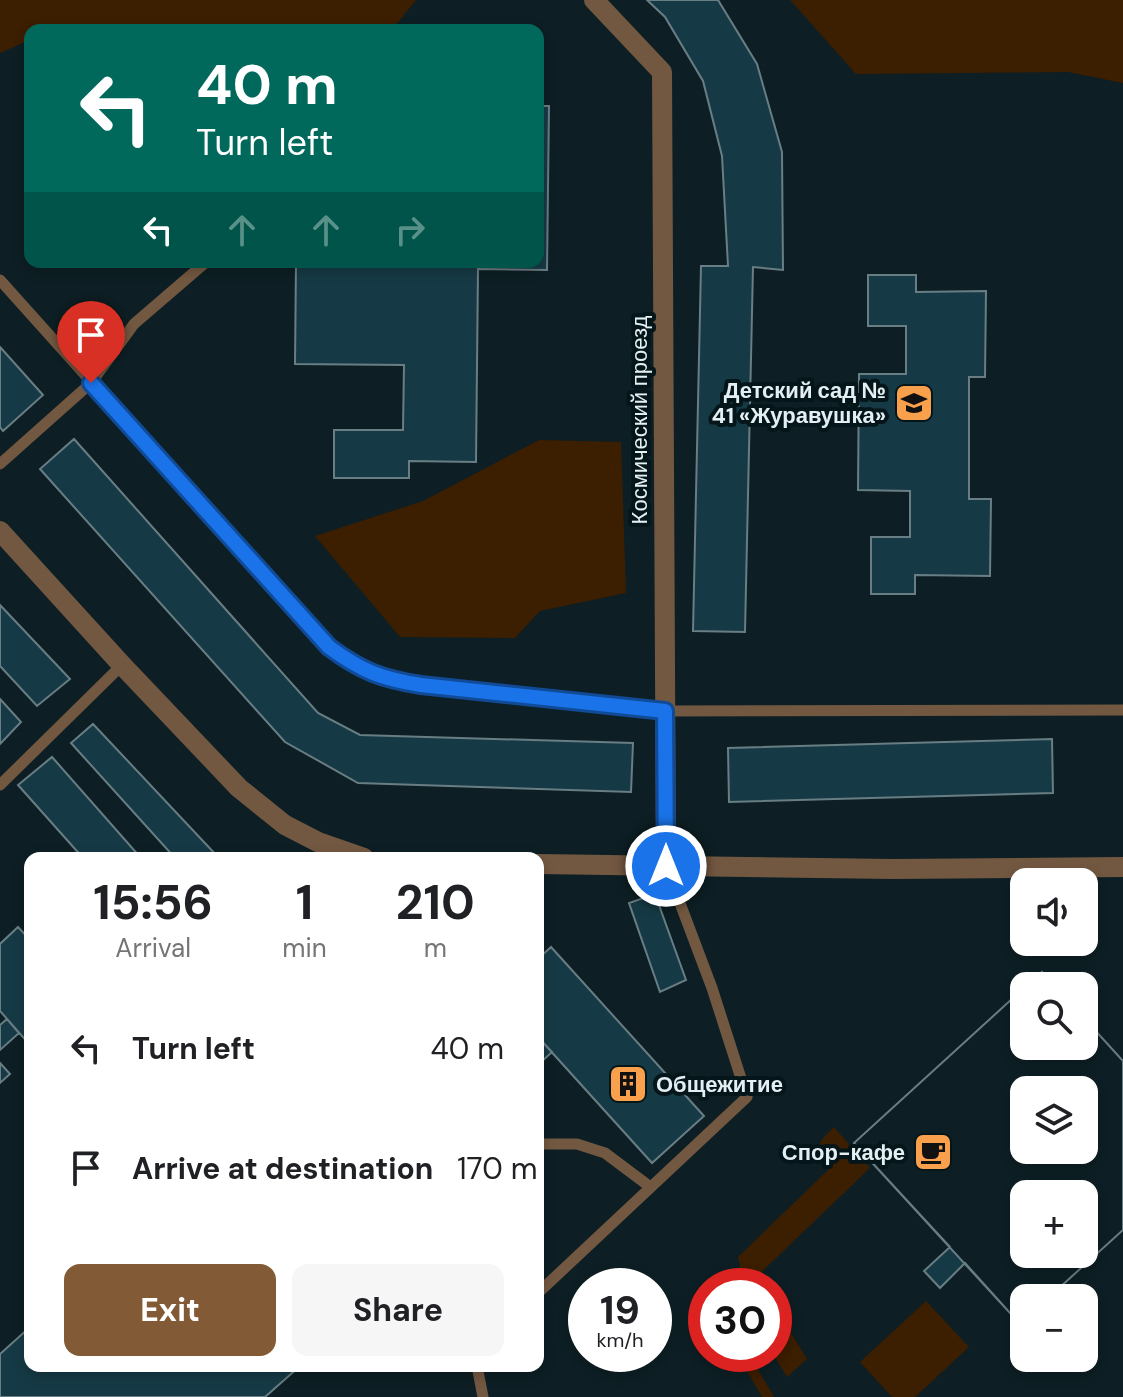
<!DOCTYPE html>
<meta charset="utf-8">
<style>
:root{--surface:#fff;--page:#f6f6f6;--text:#202124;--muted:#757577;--accent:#825a36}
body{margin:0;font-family:"DM Sans",sans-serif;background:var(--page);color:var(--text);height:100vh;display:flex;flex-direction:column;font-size:30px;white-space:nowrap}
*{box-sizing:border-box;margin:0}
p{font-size:26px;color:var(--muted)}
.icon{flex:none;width:44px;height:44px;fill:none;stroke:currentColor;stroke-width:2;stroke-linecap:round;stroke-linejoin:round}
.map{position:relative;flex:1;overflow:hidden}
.side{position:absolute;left:24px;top:852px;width:520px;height:520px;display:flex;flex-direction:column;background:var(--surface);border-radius:16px;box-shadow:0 4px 12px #0003}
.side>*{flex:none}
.banner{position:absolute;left:24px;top:24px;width:520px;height:244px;border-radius:16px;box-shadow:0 4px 12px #0003;background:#00695c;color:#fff;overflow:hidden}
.buttons{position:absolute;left:1010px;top:868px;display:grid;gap:16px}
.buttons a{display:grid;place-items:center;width:88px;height:88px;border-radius:16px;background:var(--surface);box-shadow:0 4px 12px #0003;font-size:40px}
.speed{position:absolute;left:568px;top:1268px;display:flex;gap:16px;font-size:40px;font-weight:700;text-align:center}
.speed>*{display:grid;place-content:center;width:104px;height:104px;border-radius:50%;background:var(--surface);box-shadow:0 4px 12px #0003;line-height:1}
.speed small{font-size:20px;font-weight:400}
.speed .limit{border:12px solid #d22;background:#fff;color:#111}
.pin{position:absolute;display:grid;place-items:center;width:68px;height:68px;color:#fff;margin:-82px -34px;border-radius:50% 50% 50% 0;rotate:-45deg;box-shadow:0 0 8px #0007}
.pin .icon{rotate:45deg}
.me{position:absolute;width:88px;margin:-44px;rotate:0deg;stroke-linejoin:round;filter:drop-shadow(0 0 6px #0008)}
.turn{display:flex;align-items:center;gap:28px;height:168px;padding:0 40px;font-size:36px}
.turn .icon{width:104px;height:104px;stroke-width:2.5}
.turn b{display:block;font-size:56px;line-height:68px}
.lanes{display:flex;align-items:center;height:76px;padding:0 40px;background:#0003;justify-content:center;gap:40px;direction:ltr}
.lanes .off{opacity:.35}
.eta{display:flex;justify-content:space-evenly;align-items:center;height:136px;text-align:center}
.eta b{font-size:48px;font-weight:700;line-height:56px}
.button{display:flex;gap:16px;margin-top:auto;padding:16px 40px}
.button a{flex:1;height:92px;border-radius:16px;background:var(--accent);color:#fff;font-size:32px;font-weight:700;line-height:92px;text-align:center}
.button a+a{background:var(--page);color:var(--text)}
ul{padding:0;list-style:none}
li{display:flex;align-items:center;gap:24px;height:120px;padding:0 40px}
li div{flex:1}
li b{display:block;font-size:30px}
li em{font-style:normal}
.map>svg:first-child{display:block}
.green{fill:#3c1e00}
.building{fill:#163a45;stroke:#697d84;stroke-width:2;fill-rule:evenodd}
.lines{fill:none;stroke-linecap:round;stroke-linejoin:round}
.service{stroke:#735841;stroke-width:11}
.minor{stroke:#735841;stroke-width:20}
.route-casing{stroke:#114b97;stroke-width:20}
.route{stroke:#1a73e8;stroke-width:14}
.labels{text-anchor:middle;stroke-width:8;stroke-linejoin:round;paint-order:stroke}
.poi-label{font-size:22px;font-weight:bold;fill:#e4eff3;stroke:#05161b;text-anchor:end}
.street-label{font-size:22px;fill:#e4eff3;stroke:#05161b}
</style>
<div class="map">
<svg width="1123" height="1397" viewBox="0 0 1123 1397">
<rect width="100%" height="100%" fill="#0d1f24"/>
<path class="green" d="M0,0H416L392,30H30V40L0,53Z
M790,0H1123V83L1068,72L856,74Z
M539,440L621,442L626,593L540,611L515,638L400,637L315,536L423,501Z
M834,1127L870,1168L753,1280L741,1272L738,1257L828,1170L817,1155C818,1141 824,1137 834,1127Z
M926,1301L969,1347L915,1397H892L860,1362Z
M774,1305L807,1359L787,1377L773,1354Z
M737,1354H749L774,1397H762Z"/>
<path class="building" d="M647,0H718L757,64L782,152L783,270L753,267L745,632L693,631L701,266H728L722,156L703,81L665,17Z
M538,106H549L547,270L478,269L476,462L409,461V478H334V430H403L404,365L295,364L296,262H538Z
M868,275H916V292L986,291L985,377H969V499H991L990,576L915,575V594H871V537H910V491L858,490L859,374H906V326H868Z
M0,347L43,395L3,431L0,427Z
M74,439L318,713L360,735L633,743L631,792L358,783L285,742L40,469Z
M0,605L70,679L37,706L0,666Z
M0,699L21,722L0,744Z
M93,724L219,858H175L71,743Z
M1052,739L1053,793L729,802L728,748Z
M52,757L141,858H83L18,785Z
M655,894L686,980L660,992L629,903Z
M18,927L30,940V1045L0,1011V944Z
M551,947L704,1116L652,1163L538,1037V959Z
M1042,972L1055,986H1026Z
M1042,972L1055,986H1026Z
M1024,988V1046H1084V1018L1123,1061V1230L1048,1298H1024V1320L1020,1324L965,1263L940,1288L924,1271L950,1247L854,1143ZM1024,1090H1084V1150H1024ZM1024,1194H1084V1254H1024Z
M1024,988V1046H1084V1018L1123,1061V1230L1048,1298H1024V1320L1020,1324L854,1143ZM1024,1090H1084V1150H1024ZM1024,1194H1084V1254H1024Z
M7,1019L19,1033L0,1050V1025Z
M540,1039L552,1052L538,1065V1041Z
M0,1063L10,1074L0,1083Z
M30,1327V1366H300L265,1397H0V1354Z"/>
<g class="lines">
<path class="service" d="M0,280L329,647L354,666L383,679L665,711L1123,710
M0,464L91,383L134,324L206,262
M0,785L122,665
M538,1144H577L605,1153L649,1186
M538,1293L747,1097L712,988L666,866
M477,1366L483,1397"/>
<path class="minor" d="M594,0L662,72L666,866
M0,531L122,665L239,788L285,825L318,842L364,858
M538,864L893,869L1123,867"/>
</g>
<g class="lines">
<defs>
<path id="route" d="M91,383L329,647C361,671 382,679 421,685L665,711L666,866"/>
</defs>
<use href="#route" class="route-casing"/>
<use href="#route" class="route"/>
</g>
<defs>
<symbol id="school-square" viewBox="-11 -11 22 22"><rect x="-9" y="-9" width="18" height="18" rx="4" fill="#f9a04c" stroke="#05161b"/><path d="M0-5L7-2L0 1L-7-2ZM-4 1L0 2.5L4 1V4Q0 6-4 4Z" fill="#111"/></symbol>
<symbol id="building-square" viewBox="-11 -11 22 22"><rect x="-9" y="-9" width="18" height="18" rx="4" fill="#f9a04c" stroke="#05161b"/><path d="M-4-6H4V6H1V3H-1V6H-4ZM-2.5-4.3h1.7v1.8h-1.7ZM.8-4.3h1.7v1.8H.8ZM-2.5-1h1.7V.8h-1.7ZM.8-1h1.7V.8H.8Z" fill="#111"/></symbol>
<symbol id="cafe-square" viewBox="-11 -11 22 22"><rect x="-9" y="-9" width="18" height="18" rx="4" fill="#f9a04c" stroke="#05161b"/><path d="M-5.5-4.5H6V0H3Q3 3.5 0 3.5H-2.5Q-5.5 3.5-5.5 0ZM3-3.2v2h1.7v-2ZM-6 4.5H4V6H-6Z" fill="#111"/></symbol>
</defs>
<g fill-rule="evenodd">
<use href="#school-square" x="892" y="381" width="44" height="44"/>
<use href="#building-square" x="606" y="1062" width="44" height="44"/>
<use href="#cafe-square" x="911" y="1130" width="44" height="44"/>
</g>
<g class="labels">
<g class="poi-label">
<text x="886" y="398">Детский сад №<tspan x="886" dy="25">41 «Журавушка»</tspan></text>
<text x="656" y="1092" text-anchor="start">Общежитие</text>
<text x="905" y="1160">Спор-кафе</text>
</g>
<g class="street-label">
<text transform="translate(639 420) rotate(-90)" y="8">Космический проезд</text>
</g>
</g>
</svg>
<div class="buttons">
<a><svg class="icon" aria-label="sound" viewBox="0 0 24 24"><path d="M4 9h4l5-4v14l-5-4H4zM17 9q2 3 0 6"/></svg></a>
<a><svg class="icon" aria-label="search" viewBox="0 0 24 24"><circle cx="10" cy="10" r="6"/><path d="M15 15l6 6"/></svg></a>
<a><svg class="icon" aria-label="layers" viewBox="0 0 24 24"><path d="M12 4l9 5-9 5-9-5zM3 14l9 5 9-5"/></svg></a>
<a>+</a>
<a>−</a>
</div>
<div class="speed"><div>19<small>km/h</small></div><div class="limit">30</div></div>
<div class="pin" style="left:91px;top:383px;background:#d93025"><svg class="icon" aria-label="arrive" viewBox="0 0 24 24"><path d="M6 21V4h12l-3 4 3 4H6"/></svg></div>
<svg class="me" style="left:666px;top:866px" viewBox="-20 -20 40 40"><circle r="17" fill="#1a73e8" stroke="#fff" stroke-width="3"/><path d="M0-11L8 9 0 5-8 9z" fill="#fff"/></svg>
<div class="banner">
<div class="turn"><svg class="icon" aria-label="left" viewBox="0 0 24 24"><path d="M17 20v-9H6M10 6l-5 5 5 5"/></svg><div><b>40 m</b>Turn left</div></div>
<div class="lanes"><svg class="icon" aria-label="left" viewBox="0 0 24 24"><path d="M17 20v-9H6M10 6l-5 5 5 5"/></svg><svg class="icon off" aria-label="ahead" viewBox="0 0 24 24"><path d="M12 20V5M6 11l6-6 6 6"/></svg><svg class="icon off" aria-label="ahead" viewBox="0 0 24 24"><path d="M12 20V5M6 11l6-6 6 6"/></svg><svg class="icon off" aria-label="right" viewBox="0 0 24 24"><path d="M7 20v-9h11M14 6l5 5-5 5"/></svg></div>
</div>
<section class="side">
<div class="eta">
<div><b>15:56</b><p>Arrival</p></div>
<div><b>1</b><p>min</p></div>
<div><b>210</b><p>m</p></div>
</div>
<ul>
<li><svg class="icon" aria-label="left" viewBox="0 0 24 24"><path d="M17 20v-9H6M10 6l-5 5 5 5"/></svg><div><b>Turn left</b></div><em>40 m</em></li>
<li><svg class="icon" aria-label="arrive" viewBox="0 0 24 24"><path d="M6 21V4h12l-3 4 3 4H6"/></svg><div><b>Arrive at destination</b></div><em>170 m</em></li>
</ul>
<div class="button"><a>Exit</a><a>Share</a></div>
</section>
</div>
